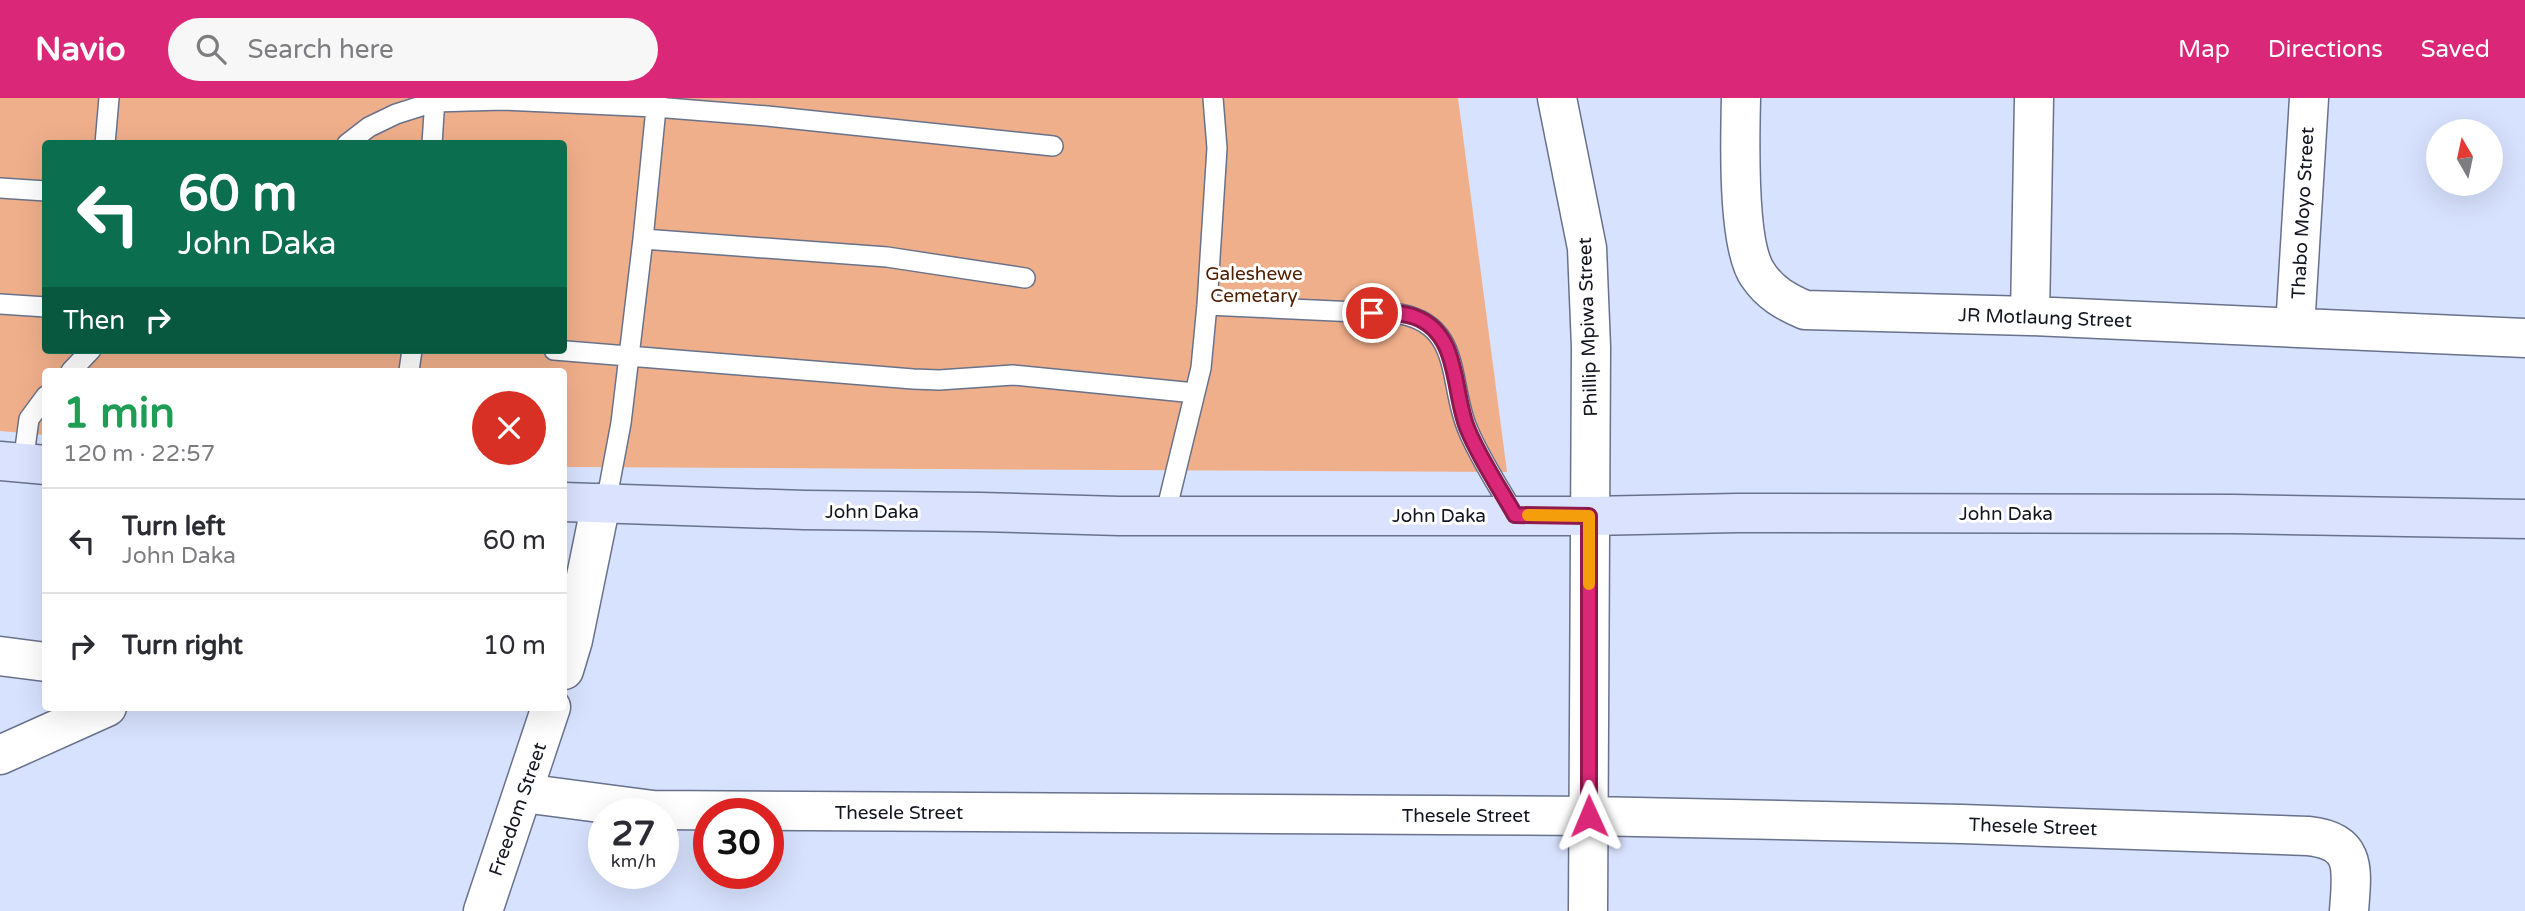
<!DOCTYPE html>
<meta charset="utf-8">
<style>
:root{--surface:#fff;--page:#f7f7f7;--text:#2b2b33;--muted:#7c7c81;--line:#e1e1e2;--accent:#db2777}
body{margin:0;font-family:"Varela Round",sans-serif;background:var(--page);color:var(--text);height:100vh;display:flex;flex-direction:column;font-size:26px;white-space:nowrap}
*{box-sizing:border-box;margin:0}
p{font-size:23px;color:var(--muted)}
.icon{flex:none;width:38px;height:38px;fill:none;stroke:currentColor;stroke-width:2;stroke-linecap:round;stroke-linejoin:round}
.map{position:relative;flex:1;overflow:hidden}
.side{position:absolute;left:42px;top:270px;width:525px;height:343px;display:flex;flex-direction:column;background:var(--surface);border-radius:7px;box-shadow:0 7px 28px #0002}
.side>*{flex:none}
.top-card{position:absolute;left:42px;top:42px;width:525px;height:214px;border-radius:7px;box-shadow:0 7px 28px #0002;background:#0b6e4f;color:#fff;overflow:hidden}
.needle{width:46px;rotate:351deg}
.controls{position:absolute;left:2426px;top:21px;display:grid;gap:14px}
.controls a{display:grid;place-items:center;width:77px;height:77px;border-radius:50%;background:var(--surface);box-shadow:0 7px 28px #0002;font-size:35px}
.speed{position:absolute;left:588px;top:700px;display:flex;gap:14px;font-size:35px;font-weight:700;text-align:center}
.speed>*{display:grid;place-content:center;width:91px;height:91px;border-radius:50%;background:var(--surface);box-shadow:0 7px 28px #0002;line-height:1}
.speed small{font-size:18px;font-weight:400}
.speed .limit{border:10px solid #d22;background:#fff;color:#111}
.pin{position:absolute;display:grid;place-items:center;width:60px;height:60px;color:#fff;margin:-30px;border:4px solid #fff;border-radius:50%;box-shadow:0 2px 7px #0007}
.me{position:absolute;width:77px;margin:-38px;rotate:359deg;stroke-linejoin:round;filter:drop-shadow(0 0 5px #0008)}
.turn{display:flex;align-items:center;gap:24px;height:147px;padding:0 21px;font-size:32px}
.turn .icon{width:91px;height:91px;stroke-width:2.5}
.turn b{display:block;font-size:49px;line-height:60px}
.then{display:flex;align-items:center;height:66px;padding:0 21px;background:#0003;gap:14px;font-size:26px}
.round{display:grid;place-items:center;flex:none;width:74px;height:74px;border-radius:37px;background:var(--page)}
.overview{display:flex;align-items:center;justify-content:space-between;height:119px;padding:0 21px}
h1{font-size:42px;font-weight:700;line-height:52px;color:#1e9e55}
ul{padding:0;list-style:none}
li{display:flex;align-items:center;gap:21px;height:105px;padding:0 21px;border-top:2px solid var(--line)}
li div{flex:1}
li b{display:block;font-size:26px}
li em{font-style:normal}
header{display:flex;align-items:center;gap:42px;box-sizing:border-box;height:98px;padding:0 35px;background:var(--accent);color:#fff}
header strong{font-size:33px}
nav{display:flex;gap:38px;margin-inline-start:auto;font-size:24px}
.search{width:490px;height:63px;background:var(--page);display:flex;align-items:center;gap:18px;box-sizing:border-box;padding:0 24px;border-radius:38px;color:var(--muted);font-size:26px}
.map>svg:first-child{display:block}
.green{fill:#f0af8b;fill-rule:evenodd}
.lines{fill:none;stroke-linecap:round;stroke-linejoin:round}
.lane-casing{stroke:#68728b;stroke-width:22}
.street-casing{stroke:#68728b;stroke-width:41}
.secondary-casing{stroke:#68728b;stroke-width:41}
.lane{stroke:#fff;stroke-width:19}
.street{stroke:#fff;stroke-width:38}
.secondary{stroke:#dae2fe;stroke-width:38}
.route-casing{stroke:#8e194d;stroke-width:18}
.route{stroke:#db2777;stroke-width:12}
.slow{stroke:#f59e0b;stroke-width:12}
.labels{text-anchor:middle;stroke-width:6;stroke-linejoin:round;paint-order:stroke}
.street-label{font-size:19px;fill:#121620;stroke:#fff}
.park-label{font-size:19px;fill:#4e1f00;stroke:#fff}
</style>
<header>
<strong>Navio</strong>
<div class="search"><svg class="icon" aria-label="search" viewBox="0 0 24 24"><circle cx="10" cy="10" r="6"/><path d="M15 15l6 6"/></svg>Search here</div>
<nav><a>Map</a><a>Directions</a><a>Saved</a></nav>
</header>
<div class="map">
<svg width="2525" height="813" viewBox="0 0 2525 813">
<rect width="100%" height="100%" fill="#d7e2fe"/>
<path class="green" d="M0,0H1458L1507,374L564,369V273H46L45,337L0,333ZM46,46H564V252H46Z"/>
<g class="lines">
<defs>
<path id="lane" d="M105,46L109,0
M347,46L369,29L396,16L434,4L503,2L655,9L767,18L1053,48
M432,46L435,0
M0,90L46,93
M643,141L887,159L1025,180
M0,206L46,209
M1207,207L1400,216C1463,227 1448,287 1468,332C1480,361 1499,389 1515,417
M554,252L913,281L939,282L1013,277L1195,295
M71,273L91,252
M409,273L412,252
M23,365L29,321L46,298
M606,405L621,325L643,141L657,0
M1165,418L1201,270L1207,207L1217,50L1213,0"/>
<path id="street" d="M1557,0L1587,150L1591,249L1588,813
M1741,0C1740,39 1737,148 1758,177C1770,195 1786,204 1805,212L2030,218L2525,240
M2030,218L2034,0
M2295,230L2309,0
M0,558L46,564
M564,572L573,542L601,405
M0,657L107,609
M523,695L653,712L1589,718L1962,726L2308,738C2358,743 2352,772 2349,813
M483,813L551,609"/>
<path id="secondary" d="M0,363L46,367
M564,404L804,412L980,414L1119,418H1589L1737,415L2233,416L2525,421"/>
</defs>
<use href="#lane" class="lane-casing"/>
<use href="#street" class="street-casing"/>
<use href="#secondary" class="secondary-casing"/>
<use href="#lane" class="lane"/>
<use href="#street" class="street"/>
<use href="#secondary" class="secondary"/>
</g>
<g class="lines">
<defs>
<path id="route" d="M1372,215C1386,215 1402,214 1415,219C1461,236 1452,295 1468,332C1480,361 1499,389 1515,417L1589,418V718"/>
</defs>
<use href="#route" class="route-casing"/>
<use href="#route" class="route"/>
<path class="slow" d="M1528,417L1589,418V486"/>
</g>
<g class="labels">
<g class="street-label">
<text transform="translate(2302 115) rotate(-87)" y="7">Thabo Moyo Street</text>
<text transform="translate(2045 219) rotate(2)" y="7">JR Motlaung Street</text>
<text transform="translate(1587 229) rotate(-92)" y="7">Phillip Mpiwa Street</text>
<text x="872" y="420">John Daka</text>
<text x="2006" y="422">John Daka</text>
<text x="1439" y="424">John Daka</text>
<text transform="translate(517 711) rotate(-71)" y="7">Freedom Street</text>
<text x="899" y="721">Thesele Street</text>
<text x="1466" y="724">Thesele Street</text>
<text transform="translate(2033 728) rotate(2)" y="7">Thesele Street</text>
</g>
<g class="park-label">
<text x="1254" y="182">Galeshewe<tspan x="1254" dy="22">Cemetary</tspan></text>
</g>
</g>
</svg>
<div class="controls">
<a><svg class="needle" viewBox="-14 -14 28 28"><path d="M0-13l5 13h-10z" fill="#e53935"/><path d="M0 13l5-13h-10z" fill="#7c7c81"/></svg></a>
</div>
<div class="speed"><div>27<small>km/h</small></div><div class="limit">30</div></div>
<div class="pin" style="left:1372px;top:215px;background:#d93025"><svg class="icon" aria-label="arrive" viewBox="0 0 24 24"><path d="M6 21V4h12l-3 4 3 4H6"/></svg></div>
<svg class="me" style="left:1589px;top:718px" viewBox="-20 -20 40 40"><path d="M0-17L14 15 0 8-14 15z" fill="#db2777" stroke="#fff" stroke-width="4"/></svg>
<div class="top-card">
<div class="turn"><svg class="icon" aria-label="left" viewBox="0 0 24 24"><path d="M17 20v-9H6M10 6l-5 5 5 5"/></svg><div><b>60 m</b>John Daka</div></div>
<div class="then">Then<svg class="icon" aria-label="right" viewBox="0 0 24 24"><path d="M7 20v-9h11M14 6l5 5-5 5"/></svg></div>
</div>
<section class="side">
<div class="overview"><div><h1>1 min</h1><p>120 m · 22:57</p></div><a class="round" style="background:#d93025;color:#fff"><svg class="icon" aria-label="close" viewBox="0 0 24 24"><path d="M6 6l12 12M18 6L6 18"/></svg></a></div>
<ul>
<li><svg class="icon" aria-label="left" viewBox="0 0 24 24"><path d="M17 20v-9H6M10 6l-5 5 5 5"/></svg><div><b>Turn left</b><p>John Daka</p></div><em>60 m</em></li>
<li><svg class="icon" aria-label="right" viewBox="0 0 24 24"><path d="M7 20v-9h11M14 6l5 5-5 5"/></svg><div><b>Turn right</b></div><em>10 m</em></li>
</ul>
</section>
</div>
